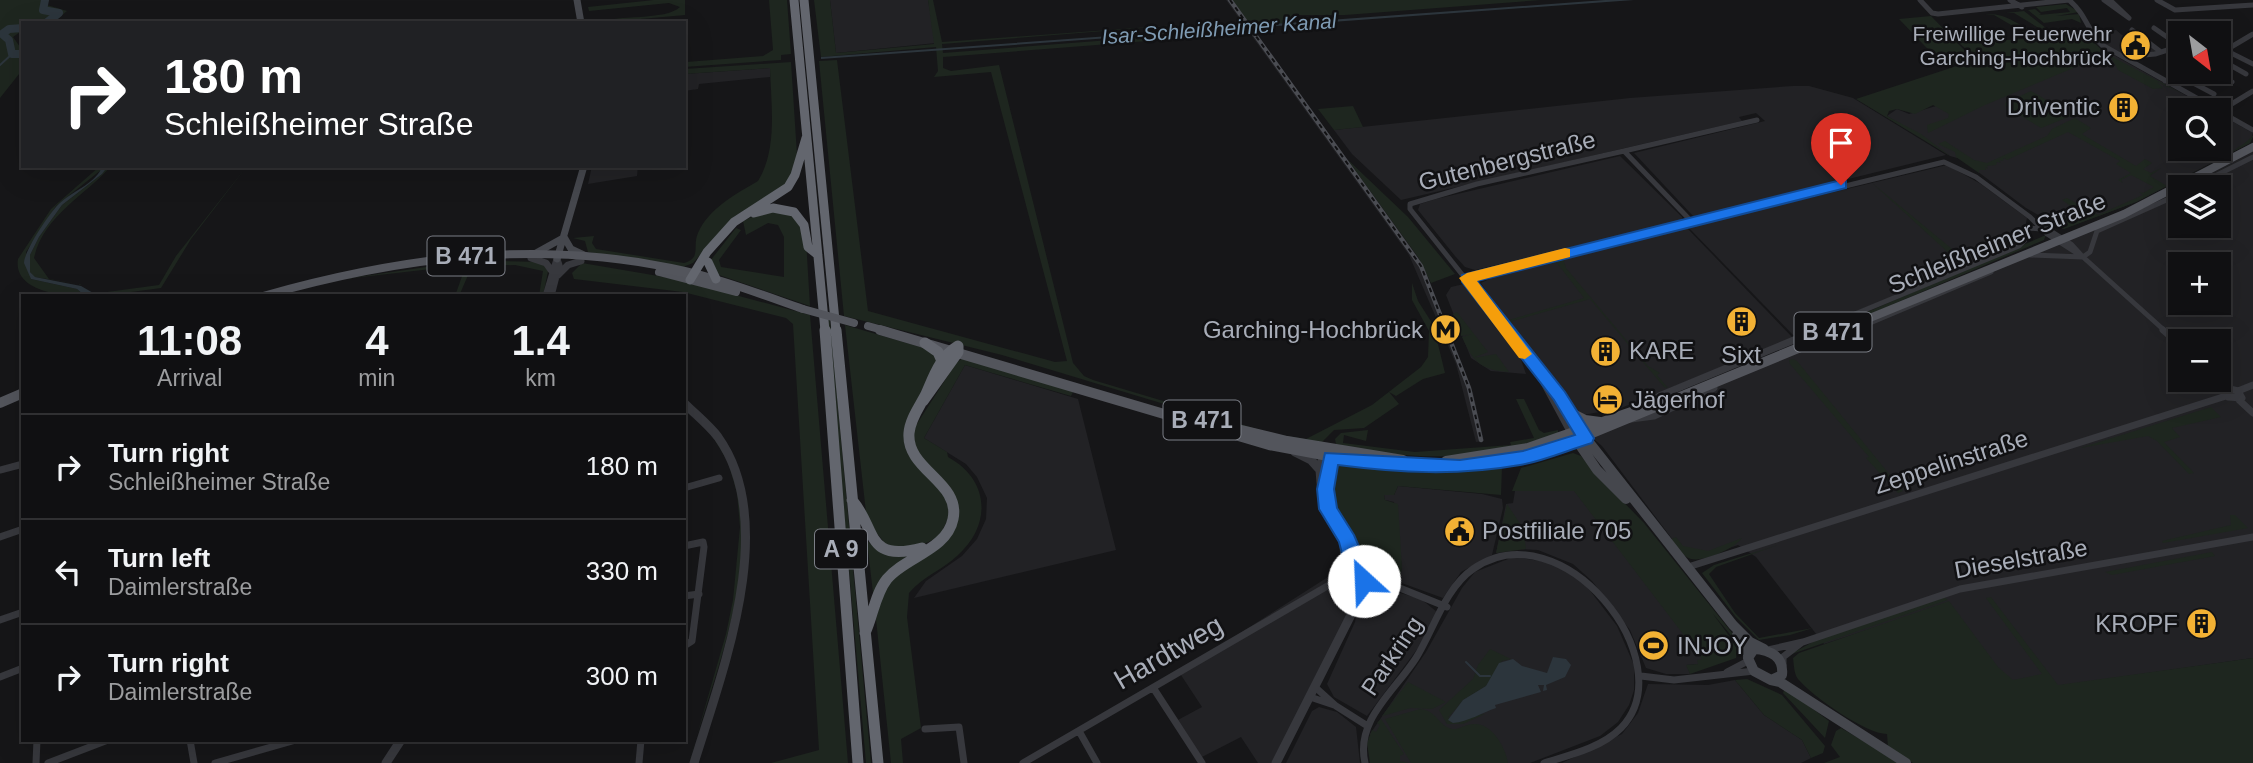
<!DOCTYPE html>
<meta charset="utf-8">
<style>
:root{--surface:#101012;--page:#1e1e20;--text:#f1f3f6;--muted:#9c9d9f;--line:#303032}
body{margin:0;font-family:Helvetica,sans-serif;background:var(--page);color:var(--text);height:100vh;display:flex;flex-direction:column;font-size:26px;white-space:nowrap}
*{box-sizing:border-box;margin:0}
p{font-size:23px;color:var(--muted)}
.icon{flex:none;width:38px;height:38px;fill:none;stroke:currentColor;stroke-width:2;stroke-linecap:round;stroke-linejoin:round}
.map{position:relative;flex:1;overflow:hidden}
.drawer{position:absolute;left:21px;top:294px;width:665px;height:448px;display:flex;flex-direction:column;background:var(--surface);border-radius:0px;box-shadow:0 7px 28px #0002,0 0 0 2px var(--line)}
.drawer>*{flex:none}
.guide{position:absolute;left:21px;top:21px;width:665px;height:147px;border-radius:0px;box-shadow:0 7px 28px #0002,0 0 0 2px var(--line);background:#202124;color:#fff;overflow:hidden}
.needle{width:46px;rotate:149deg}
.buttons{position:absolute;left:2168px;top:21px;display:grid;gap:14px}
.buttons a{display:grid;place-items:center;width:63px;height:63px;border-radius:0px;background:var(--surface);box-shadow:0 7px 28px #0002,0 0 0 2px var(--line);font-size:35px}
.pin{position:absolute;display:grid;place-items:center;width:60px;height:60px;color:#fff;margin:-72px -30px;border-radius:50% 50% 50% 0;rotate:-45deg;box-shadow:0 0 7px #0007}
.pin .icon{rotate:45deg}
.me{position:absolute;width:77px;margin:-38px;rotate:335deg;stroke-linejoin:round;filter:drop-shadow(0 0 5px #0008)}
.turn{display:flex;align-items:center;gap:24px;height:147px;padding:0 28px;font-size:32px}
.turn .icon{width:91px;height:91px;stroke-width:2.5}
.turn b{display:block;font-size:49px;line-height:60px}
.eta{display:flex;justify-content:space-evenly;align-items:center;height:119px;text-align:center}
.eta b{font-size:42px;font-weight:600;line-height:49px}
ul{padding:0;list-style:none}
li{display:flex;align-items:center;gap:21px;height:105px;padding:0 28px;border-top:2px solid var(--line)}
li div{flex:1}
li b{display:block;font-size:26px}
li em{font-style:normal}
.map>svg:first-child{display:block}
.built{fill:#222225;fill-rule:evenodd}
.green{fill:#1e261f}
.water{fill:#2c353c}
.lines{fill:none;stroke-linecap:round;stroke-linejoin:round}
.stream{stroke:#2c353c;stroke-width:2}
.river{stroke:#2c353c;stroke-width:8}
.minor-far1{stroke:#37383d;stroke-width:5}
.minor{stroke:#37383d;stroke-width:7}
.tertiary-far1{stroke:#37383d;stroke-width:7}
.tertiary{stroke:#37383d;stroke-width:9}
.secondary-far1{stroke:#45474d;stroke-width:7}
.secondary{stroke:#45474d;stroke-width:10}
.primary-far1{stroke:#53555c;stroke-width:8}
.primary{stroke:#53555c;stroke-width:10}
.motorway-far1{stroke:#63666e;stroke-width:9}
.motorway{stroke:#63666e;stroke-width:11}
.rail-casing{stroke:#4a4c52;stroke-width:4.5}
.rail{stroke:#111113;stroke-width:2;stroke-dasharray:4.5;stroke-linecap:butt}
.primary-bridge{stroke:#53555c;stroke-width:8}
.route{fill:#1a73e8;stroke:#114b97;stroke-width:2}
.slow{fill:#f59e0b}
.labels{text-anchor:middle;stroke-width:5;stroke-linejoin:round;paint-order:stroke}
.far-water-label{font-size:21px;font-style:italic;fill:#7f9bb3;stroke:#111113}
.far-poi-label{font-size:21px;fill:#a8adb8;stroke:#111113;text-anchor:end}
.shield{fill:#111113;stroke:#7b7e86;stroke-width:2}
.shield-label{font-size:23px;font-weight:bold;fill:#a8adb8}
.poi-label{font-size:24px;fill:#a8adb8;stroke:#111113;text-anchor:start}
.street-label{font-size:24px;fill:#a8adb8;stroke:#111113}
.near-street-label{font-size:28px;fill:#a8adb8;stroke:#111113}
</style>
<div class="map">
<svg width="2253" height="763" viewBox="0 0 2253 763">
<rect width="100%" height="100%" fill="#161618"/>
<path class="built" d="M830,0H928L936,43L836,53Z
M1226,0H1232L1418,257L1473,393L1484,441L1476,442L1456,364L1409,255Z
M2116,30L2128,40L2139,39L2158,52L2126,57L2110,53L2212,110H2180V149H2219V114L2253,133L2250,143L2136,202L2063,229L2026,208L1961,159L1950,156L1887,116L1897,109L1909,114L1936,106L1981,63L2107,53L2086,35Z
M770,68V77L699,84L698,89L684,91V74Z
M1793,86H1809L1853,98L1946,155L1694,217L1634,153L1765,121L1756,113L1739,117L1742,121L1401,200L1352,154L1334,130L1630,98Z
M2253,147V658L2021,691L1922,612L1824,644L1756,557L1738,545L1699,558L1685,556L1602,446L1583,430L1726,377L2141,208ZM2180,187H2219V226H2180ZM2180,264H2219V303H2180ZM2180,341H2219V380H2180Z
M1620,156L1682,217V221L1475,270L1465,267L1455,256L1418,210L1420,204L1436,199Z
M1947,165L1981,184L2027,218L2022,242L1795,337L1688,227Z
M592,166H638L637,176L588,184Z
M1687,228L1793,338L1621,408L1583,415L1576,412L1509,326L1481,283L1500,274Z
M1464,284L1520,357L1526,374L1491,371L1471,358L1446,295L1451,287Z
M965,365L1078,399L1116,550L914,598L926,581L962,556L977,539L986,519L987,498L977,477L966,464L924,438Z
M1398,486L1482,494L1502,499L1503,508L1492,555L1461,572L1443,598L1399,582L1402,568L1394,502L1385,500L1384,495H1394Z
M1574,490L1703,659L1699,664L1687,665L1690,674H1666L1646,668L1630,630L1592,581L1573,564L1538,550L1517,549L1496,553L1506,504L1513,503L1515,491Z
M1513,557L1554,563L1585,584L1617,626L1634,665V690L1629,705L1618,722L1600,736L1530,763H1370V734L1426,652L1462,588L1475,572Z
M1328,577H1349L1350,613L1276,763H1258L1241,737L1200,758L1176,721L1202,707L1179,672Z
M1376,586L1421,599L1437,612L1421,644L1367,716L1334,697L1327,684L1355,622L1359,597L1368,588Z
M1735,680L1764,715L1802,740L1811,758L1801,763H1562L1622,734L1638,713L1648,684L1708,685Z
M1319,707L1337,712L1356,727L1360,763H1286L1312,711Z"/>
<path class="green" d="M0,0H49L47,5L67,11L53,23H23V30L13,37L23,51V69L0,98Z
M654,0H685V15L596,23C618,14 665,21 680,7L669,3L589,11L588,7Z
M769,0H787L791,54L781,55V60L684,67V50H688L686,62L763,56L773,50Z
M814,0H830L836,53L934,44L928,0H933L942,42L1218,22L942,44L943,53L1201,33L1212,36L943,57V68L951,71L999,65L1073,363L1084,376L1093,380L1274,434L1306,439L1372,405L1421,367L1428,357L1429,331L1412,300V283L1418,301L1434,326L1432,335L1436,336L1445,373L1423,379L1396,396L1389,392L1399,404L1364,428L1334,430L1322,442L1316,443L1237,426L1002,355L844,316L819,61L837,60L868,311L1055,362L1067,361L991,72L934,77L938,71L936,47L821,57Z
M1232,0H1541L1345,15H1292L1294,23L1251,26Z
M2066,4L2079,12L2056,16L2079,14L2081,23L2072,19L2044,23L2028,10L2035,9L2041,14L2039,15L2070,12L2067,8L2041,12L2036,7Z
M2024,11L2055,35L2030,36L1994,15L1985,14C2013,12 2025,35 2047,33L2014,13H2006Z
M1931,16L1971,57L1970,59L1945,67L1899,19Z
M2086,35L2105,53L2181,93L2157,82L2163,88L2153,89L2118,70L2111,57L2096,55L2090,61L1985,105L1928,133L1927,125L1948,118L1949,114L1933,105L1915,114L1897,109L1889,111L1887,116L1921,134L1950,156L1856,99L1972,61L1981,63L2097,53L1981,62L1959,43Z
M791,62L797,155L792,177L777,192L735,216L693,263L683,267L588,252L585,241L573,238L594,236L592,243L596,249L684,263C702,258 692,246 698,233C709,208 736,194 758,181C778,149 771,104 770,68L684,74V69Z
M2031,91L2067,112L2071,116L2041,128L2005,106V103Z
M1353,106L1363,127L1334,130L1318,109Z
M2075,118L2091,128L2082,134L2136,166L2145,159L2152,163L2143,169L2151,173L2161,168L2150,176L2167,186C2184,177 2244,149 2253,135V137L2250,143L2136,202L2064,229L2040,210L2060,220L2078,211L2062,200L2067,198L2098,215L2143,195L2139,192L2143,193L2154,187L2131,175L2121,180L2123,183L2118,180L2131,173L2116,164L2120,161L2068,132L2007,160L2004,158L2003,161L1999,160L2001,163L1997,162L1996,165L1987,166L1988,169L1985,167L1986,170H1979V173L1956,157L1955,152L1938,144L1945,141L1974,160L1987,163L2047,136L2052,129Z
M1347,159L1408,217L1455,274L1431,283L1418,257Z
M100,166L101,170L56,206L26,252L31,279L77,289L85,296C64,296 13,292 18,259L51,209Z
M105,166H111C86,195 43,216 34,258L49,279L85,285L34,277L30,272V255L39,237L62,205L102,174Z
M247,166L191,239L161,288L101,296L107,292L159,285L176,256Z
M1871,182L1969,263H1974L1964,267Z
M767,210L796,216L806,240L810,306L716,274L710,261L736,228L741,230L719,260L721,267L784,277V237L778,225L768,223L746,235L743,221Z
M2046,235L2044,240L1863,317L1858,316Z
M1563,258L1566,268L1648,366L1660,373L1657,375L1668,388L1664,387L1590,299L1513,321L1509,326L1505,321L1584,298L1557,263L1526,267Z
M501,261L541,262L548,271L543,296H539L543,271L515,265L472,266L459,296H455L466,265L344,279L433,266Z
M582,263L676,279L810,315L848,763H771L819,750L793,324L786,318L683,292L574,279L572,273Z
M1457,312L1488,352L1473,358L1496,354L1509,372C1481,370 1473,362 1462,337L1472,334L1461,336L1453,314Z
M827,319L830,320L871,763H866Z
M845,325L931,350L939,359C930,377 903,421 904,438C905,473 964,487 945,525C934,549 910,546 888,547L867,521Z
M963,358L1075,388L1071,396L965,365L924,438L947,452L948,457C990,480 992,525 957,556C942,570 922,577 909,593L907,617L921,728L901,739L903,763H891L876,619L885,586L917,558L957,514L916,452L913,430L956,363Z
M1793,359L1797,361L1903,491L1898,493L1866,458L1869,457L1790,364L1789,360Z
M1516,399H1524L1539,430L1544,433L1558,430V433C1477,462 1418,462 1336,444L1335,439L1341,433L1368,430L1366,441L1344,435L1343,443L1415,452L1511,445L1510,442L1534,438Z
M684,405C797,490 718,656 689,763L726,634L733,600L740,527L737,493L728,462L711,434Z
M2211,407L2221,417L2172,428L2180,437L2164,442L2194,473L2189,474L2157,441L2148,436L2080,448Z
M1573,453L1581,456L1705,603L1738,648L1736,658L1690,674L1686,665L1698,664L1697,660L1702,659L1574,491H1512L1521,468Z
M1341,464L1502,467L1501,495L1398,486L1394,495H1384L1385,500L1398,504L1402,568L1399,582C1390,580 1375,579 1368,572C1340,547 1328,504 1334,468Z
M1598,476L1644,523L1741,644L1739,645Z
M1507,504L1523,528L1526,549L1496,553Z
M2230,515H2235L2248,528L2163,543L2162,541L2231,525Z
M1676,537L1683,546L1708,551L1742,538C1735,548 1705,562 1691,559C1683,557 1676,545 1671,539Z
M867,541L876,548L916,553L873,593Z
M1778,545L1716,567L1709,574L1735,613L1759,638L1813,628L1790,635L1759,640L1735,616L1702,573L1714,565Z
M2212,552L2215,556L2112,575L2105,572Z
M1944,597L1948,600L1789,655L1820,638Z
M1991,597L2058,685L2253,658V763H1913L1888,747L1887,734C1866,734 1813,697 1798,679C1794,674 1794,665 1793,658L1799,653L1949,601L1998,667L2013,680L2042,674L1986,598Z
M1490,649L1511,659L1502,661L1486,686L1463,700L1448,718L1485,714L1463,724H1447L1439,710L1473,679L1478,665Z
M1747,679L1782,695L1825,746L1823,753L1811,758L1802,740L1764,715L1735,680Z
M1408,682L1446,702L1432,709L1411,708L1382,716Z
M1785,688L1829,721L1825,738L1783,693Z
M1420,709C1438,711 1438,726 1452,729C1459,730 1466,724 1474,724C1492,723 1506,748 1508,763H1411L1385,719Z
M1381,719L1404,754L1400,756V761L1409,763H1370L1367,743L1372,730L1376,732L1380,725L1377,723Z
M1841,728L1901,763H1824L1840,757L1831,745L1836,731Z"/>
<path class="water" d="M1605,0H1634L821,59V57Z
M102,166L105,170L102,174L62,205L39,237L30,255V272L35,277L81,286L95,294L85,296L77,289L31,279L24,263C24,251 51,210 61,202C73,191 98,182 102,166Z
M1553,657L1566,659L1571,665L1565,677L1546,685L1547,690L1543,691L1544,685H1538L1541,692L1495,705L1496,708C1483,712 1468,722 1453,723L1448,720L1463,700L1486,686L1499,663L1513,659L1522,666L1547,673Z"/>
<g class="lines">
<path class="stream" d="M0,65L12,54
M1466,662L1480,676H1490"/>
<path class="river" d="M45,0L43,10L59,13L46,23
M23,28L9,29L2,34L9,40L12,54H23"/>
<path class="minor-far1" d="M1920,0L1932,13L1938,14L2069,0
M2010,0L2022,7
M2069,0C2086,14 2087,30 2102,45L2218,110
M2104,0L2129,18L2110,0
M2157,0L2175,10L2253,5
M2176,26L2190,33
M2154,28L2180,46
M2132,30L2161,52
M2219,47L2253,64
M2226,50L2253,34
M2124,57L2155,54L2180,46
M2223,61L2246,74
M2212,72L2232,82
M2180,76L2214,94
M2165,81L2192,72
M2219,111L2253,130
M2220,111L2253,91
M1624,151L1757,120
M2193,187L2253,157
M2043,226L2071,244L2081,255
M2030,255L2083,257L2090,252L2097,231L2180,194
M1467,278L1944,162L1976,177L2030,217L2047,234L2083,257L2165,331
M1507,331L1410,209V204L1477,184L1624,151L1692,222
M1814,331L2019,246L2025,240L2028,228L2041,229
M1851,331L1991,272"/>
<path class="minor" d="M1506,330L1536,368L1571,433
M2163,330L2180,345
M1840,336L1855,330
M1542,378L1560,396L1580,430
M2218,380L2226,388
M2226,388L2238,391L2242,398L2228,397L2223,392Z
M2238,391L2253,385
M2239,400L2253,413
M1645,407L1659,396L1818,330
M1631,419L1654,416L1714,388
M0,470L23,464
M684,488L719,478
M0,537L23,529
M684,546L703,542L704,547L692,641L684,646
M1688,567L2226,396
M1365,574L1447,607
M684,596L699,594
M0,620L23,612
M1768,650L1803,642L1960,589L2253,537
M1783,665V657L1801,643
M1727,672L1748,661
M1641,676L1674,680L1754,671
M0,677L23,668
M1315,687L1336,706L1366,725
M1154,689L1202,763
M1310,697L1334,705
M925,729L959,727L964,763
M1079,731L1097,763
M190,740L194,763
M36,763L37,740
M48,763L108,740
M215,763L296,740
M639,763L641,740
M1023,763L1336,581
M1365,763C1355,720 1395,691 1416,658C1433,631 1445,588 1473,569C1562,507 1685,662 1621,728C1601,748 1570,755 1544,763"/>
<path class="tertiary-far1" d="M531,258L546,263L551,270
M558,275L568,265L581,261
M546,296L557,259
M551,296L559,265L557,259"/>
<path class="tertiary" d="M684,403C695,414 709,425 718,437C780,524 722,672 694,763
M1295,452L1311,460L1320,470
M1332,454L1326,489L1328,509L1347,540L1356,566L1365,577L1363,585L1357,589L1342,587
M1323,509L1320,470L1324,453
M1344,544L1345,565
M1344,589L1336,581V571L1349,565
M386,763L401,740
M1276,763L1354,609L1357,589"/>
<path class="secondary-far1" d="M577,0L581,23
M564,237L571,249L586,256
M536,253L563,238
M557,259L584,166"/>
<path class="secondary" d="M1581,432L1733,625L1750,642L1764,649
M1573,435L1597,470L1626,499
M1737,635L1748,655
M1754,649C1771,650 1784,657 1782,675L1771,680L1754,671L1748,658Z
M1771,680L1780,682L1906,763"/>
<path class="primary-far1" d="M659,272L736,292
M263,296C397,258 534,239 671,268C716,277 760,294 803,309
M868,326L886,331
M1838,331L2124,214L2253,147"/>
<path class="primary" d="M880,330L1269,445L1371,464L1444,467L1491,464L1544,453L1842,330
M0,403L23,393
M1569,412L1585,420L1600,422
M1225,426L1287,441L1403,460
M1446,461L1528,448L1640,409"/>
<path class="motorway-far1" d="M794,0L825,331
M804,0L836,331
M754,213L773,208L794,212L804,225L808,247L818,255
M708,262L716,279
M690,280L707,252L734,222L788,187L795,175L806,138"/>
<path class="motorway" d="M825,330L858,763
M836,330L878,763
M925,343L938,352L942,361
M852,500C877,529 865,563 922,548
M865,633C873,616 875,594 887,579C905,557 947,550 953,519C961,482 906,470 909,433C910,419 920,406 926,394C934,376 940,357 958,346V352L923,401"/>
<defs>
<path id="rail" d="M1230,0L1421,266L1469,388L1481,440"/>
</defs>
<use href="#rail" class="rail-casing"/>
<use href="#rail" class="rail"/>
<path class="primary-bridge" d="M803,309L854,323"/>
</g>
<path class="route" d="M1841,180L1846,181V188L1477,281L1565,392L1594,438L1592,443C1568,450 1544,461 1520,465C1458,476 1400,473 1338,465L1334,489L1337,508L1354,535L1374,581L1364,589L1358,586L1344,561L1339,542L1319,509L1317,489L1325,453L1460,460L1523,451L1575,435L1554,400L1462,282V275Z"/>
<path class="slow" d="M1565,248L1570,249V257L1477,281L1532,354L1525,359L1519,358L1459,278L1467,273Z"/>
<defs>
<symbol id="civic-disc" viewBox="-11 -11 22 22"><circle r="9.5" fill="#f2b134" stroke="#111113"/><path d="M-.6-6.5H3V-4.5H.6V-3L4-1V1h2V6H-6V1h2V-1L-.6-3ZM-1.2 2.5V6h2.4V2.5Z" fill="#111"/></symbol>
<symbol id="building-disc" viewBox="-11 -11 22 22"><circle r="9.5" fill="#f2b134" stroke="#111113"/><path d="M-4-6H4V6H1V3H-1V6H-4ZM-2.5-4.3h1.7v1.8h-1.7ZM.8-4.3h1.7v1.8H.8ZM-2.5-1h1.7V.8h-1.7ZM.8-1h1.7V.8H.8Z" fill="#111"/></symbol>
<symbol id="metro-disc" viewBox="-11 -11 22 22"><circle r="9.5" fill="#f2b134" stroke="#111113"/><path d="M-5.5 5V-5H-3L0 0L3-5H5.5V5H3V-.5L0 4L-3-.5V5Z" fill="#111"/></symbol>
<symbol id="hotel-disc" viewBox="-11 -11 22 22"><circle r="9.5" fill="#f2b134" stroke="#111113"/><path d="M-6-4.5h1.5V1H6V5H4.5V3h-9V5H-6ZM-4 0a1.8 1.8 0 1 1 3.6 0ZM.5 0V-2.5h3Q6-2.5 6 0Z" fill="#111"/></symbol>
<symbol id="stadium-disc" viewBox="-11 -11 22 22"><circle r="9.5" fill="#f2b134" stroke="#111113"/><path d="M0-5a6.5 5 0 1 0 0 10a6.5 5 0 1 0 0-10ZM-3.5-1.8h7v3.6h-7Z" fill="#111"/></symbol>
</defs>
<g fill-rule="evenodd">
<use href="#civic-disc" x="2118" y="28" width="35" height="35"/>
<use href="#building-disc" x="2106" y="90" width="35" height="35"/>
<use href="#building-disc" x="1724" y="304" width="35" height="35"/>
<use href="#metro-disc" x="1428" y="312" width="35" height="35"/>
<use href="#building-disc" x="1588" y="334" width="35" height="35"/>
<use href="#hotel-disc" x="1590" y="382" width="35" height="35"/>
<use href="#civic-disc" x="1442" y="514" width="35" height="35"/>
<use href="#building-disc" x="2184" y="606" width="35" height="35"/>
<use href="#stadium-disc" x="1636" y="628" width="35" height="35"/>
</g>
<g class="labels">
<g class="far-water-label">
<text transform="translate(1219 29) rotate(-4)" y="7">Isar-Schleißheimer Kanal</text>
</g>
<g class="far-poi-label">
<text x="2112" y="41">Freiwillige Feuerwehr<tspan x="2112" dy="24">Garching-Hochbrück</tspan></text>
</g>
<g class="shield">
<rect x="427.5" y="236.5" width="77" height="39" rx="5"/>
<rect x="1794.5" y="312.5" width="77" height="39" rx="5"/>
<rect x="1163.5" y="400.5" width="77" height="39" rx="5"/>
<rect x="815" y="529.5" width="52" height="39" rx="5"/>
</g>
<g class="shield-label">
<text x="466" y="264">B 471</text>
<text x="1833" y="340">B 471</text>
<text x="1202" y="428">B 471</text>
<text x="841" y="557">A 9</text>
</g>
<g class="poi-label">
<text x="2100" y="115" text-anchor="end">Driventic</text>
<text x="1423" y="338" text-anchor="end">Garching-Hochbrück</text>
<text x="1629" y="359">KARE</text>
<text x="1741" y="363" text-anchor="middle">Sixt</text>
<text x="1631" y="408">Jägerhof</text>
<text x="1482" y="539">Postfiliale 705</text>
<text x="2178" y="632" text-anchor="end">KROPF</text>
<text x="1677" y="654">INJOY</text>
</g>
<g class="street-label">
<text transform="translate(1507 161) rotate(-14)" y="8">Gutenbergstraße</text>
<text transform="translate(1997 243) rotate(-22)" y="8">Schleißheimer Straße</text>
<text transform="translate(1951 462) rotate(-18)" y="8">Zeppelinstraße</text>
<text transform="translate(2021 559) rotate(-10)" y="8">Dieselstraße</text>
<text transform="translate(1392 656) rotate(-56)" y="8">Parkring</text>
</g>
<g class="near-street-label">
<text transform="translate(1168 652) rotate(-30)" y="10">Hardtweg</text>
</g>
</g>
</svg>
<div class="buttons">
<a><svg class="needle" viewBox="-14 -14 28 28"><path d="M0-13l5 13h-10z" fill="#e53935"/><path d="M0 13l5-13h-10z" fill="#9c9d9f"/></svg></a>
<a><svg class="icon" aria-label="search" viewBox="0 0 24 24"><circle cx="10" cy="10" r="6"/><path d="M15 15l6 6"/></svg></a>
<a><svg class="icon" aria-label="layers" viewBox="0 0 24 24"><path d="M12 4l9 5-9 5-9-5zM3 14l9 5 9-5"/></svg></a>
<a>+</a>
<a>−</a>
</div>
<div class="pin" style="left:1841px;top:185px;background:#d93025"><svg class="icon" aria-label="arrive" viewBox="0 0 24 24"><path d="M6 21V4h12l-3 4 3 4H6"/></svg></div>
<svg class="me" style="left:1364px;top:581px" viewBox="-20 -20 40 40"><circle r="19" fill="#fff"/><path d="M0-13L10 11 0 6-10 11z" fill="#1a73e8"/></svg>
<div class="guide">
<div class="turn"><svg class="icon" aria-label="right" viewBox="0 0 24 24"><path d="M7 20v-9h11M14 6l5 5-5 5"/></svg><div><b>180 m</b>Schleißheimer Straße</div></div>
</div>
<section class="drawer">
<div class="eta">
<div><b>11:08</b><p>Arrival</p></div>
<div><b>4</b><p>min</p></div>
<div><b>1.4</b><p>km</p></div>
</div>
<ul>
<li><svg class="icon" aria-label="right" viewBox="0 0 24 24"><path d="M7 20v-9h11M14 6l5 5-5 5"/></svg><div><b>Turn right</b><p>Schleißheimer Straße</p></div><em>180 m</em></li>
<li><svg class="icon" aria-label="left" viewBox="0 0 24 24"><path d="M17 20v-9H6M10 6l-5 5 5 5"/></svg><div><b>Turn left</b><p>Daimlerstraße</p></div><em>330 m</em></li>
<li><svg class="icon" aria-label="right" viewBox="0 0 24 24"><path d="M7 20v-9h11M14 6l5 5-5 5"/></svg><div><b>Turn right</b><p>Daimlerstraße</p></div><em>300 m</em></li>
</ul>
</section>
</div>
